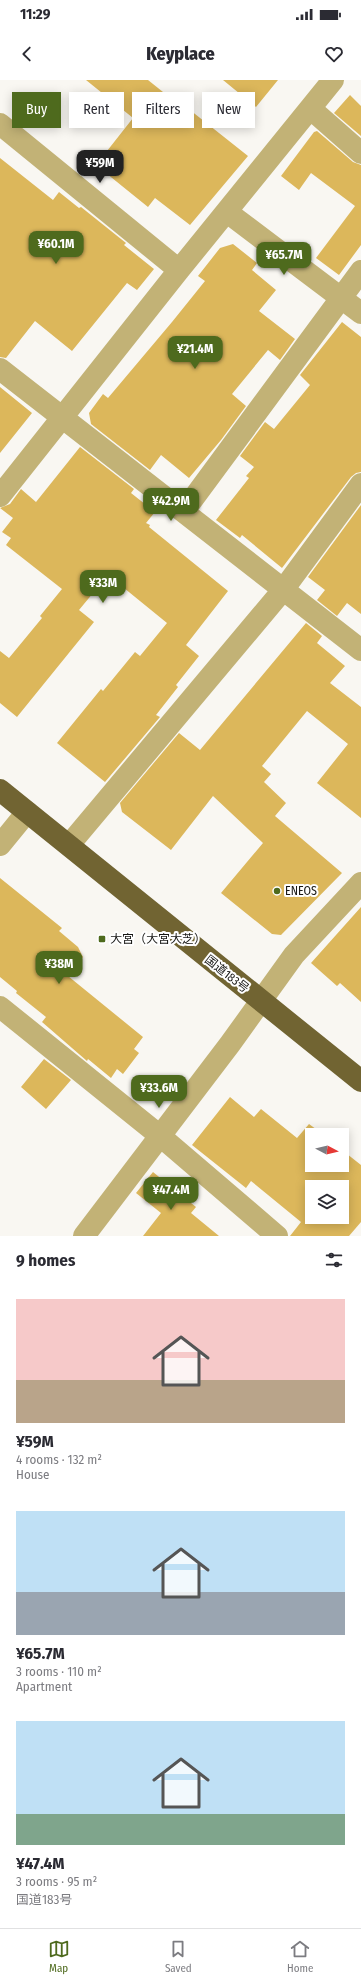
<!DOCTYPE html>
<meta charset="utf-8">
<style>
:root{--surface:#fff;--page:#f2f2f3;--text:#2b2b33;--muted:#7c7c81;--line:#e1e1e2;--accent:#4e6a1d}
body{margin:0;font-family:"Fira Sans Condensed","Noto Sans JP",sans-serif;background:var(--page);color:var(--text);height:100vh;display:flex;flex-direction:column;font-size:15px;white-space:nowrap}
*{box-sizing:border-box;margin:0}
p{font-size:13px;color:var(--muted)}
.icon{flex:none;width:22px;height:22px;fill:none;stroke:currentColor;stroke-width:2;stroke-linecap:round;stroke-linejoin:round}
.map{position:relative;height:1156px;overflow:hidden}
.drawer{display:flex;flex-direction:column;background:var(--surface);flex:1}
.drawer>*{flex:none}
.hud{position:absolute;left:12px;top:12px;width:337px;height:36px;display:flex;gap:8px}
.needle{width:26px;rotate:97deg}
.controls{position:absolute;left:305px;top:1048px;display:grid;gap:8px}
.controls a{display:grid;place-items:center;width:44px;height:44px;border-radius:0px;background:var(--surface);box-shadow:0 2px 10px #0003;font-size:20px}
.price{position:absolute;translate:-50% -34px;padding:0 9px;border-radius:8px;background:var(--accent);color:#fff;font-size:13px;line-height:26px;filter:drop-shadow(0 1px 2px #0008)}
.price::after{content:'';position:absolute;left:50%;top:24px;width:12px;height:9px;margin-left:-6px;background:inherit;clip-path:polygon(0 0,100% 0,50% 100%)}
.price.active{background:#222;color:#fff}
ul{padding:0;list-style:none}
li{display:grid;align-content:center;gap:8px;height:212px;padding:0 16px}
li span{display:grid;place-items:center;height:124px;border-radius:0px;color:#555}
li>.icon{margin-inline-start:auto}
span .icon{width:72px;height:72px;fill:#fffc;stroke-width:1}
li b{font-size:17px}
h2{display:flex;justify-content:space-between;align-items:center;height:48px;padding:0 16px;font-size:17px}
.chip{padding:0 14px;border-radius:0px;background:var(--surface);box-shadow:0 2px 10px #0003;font-size:14px;line-height:36px}
.chip.active{background:var(--accent);color:#fff}
.status{display:flex;justify-content:space-between;align-items:center;height:28px;padding:0 20px;background:var(--surface);direction:ltr}
.status svg{height:11px;fill:currentColor}
header{display:flex;justify-content:space-between;align-items:center;height:52px;padding:0 16px;background:var(--surface);font-size:18px;font-weight:800}
.tab-bar{display:flex;justify-content:space-around;align-items:center;height:56px;border-top:1px solid var(--line);background:var(--surface);font-size:11px;color:var(--muted)}
.tab-bar a{display:grid;justify-items:center;gap:2px}
.tab-bar .active{color:var(--accent)}
.map>svg:first-child{display:block}
.building{fill:#dcb75b;fill-rule:evenodd}
.lines{fill:none;stroke-linecap:round;stroke-linejoin:round}
.street{stroke:#c2b276;stroke-width:22}
.highway{stroke:#716432;stroke-width:22}
.poi-dot{fill:#4e6a1d;stroke:#fff;stroke-width:1.5}
.labels{text-anchor:middle;dominant-baseline:central;stroke-width:4;stroke-linejoin:round;paint-order:stroke}
.poi-label{font-size:12px;fill:#171715;stroke:#fff;text-anchor:start}
.street-label{font-size:12px;fill:#171715;stroke:#fff}
</style>
<div class="status"><b>11:29</b><svg viewBox="0 0 49 12"><path d="M0 12V9h3v3zM5 12V6h3v6zM10 12V3h3v9zM15 12V0h3v12zM26 1h20v11H26zM47 4h2v5h-2z"/></svg></div>
<header><svg class="icon" aria-label="back" viewBox="0 0 24 24"><path d="M15 5l-7 7 7 7"/></svg>Keyplace<svg class="icon" aria-label="heart" viewBox="0 0 24 24"><path d="M12 20l-8-8c-3-5 5-10 8-4 3-6 11-1 8 4z"/></svg></header>
<div class="map">
<svg width="361" height="1156" viewBox="0 0 361 1156">
<rect width="100%" height="100%" fill="#f9f7f2"/>
<path class="building" d="M 86,0 L 148,0 L 188,32 L 190,30 L 248,76 L 190,145 L 155,118 L 148,127 L 96,85 L 133,38 Z
M 223,0 L 278,0 L 256,27 Z
M 350,15 L 361,26 L 361,56 L 334,33 Z
M 317,51 L 353,82 L 361,85 L 361,165 L 339,195 L 316,178 L 355,126 L 311,93 L 299,110 L 281,96 L 314,52 Z
M 0,78 L 53,120 L 59,112 L 79,128 L 81,127 L 126,163 L 124,165 L 154,189 L 137,210 L 127,203 L 72,271 L 35,241 L 6,278 L 0,277 Z
M 233,164 L 257,183 L 252,190 L 276,210 L 259,231 L 295,259 L 280,280 L 268,270 L 232,314 L 246,326 L 221,360 L 189,398 L 161,375 L 150,390 L 91,344 L 89,333 L 103,314 L 108,318 L 172,242 L 205,201 L 198,196 L 220,168 Z
M 342,242 L 361,257 L 361,392 L 356,393 L 351,397 L 282,488 L 242,455 L 240,458 L 216,440 L 249,398 L 246,396 L 254,387 L 240,376 L 265,342 L 274,349 L 310,305 L 300,295 Z
M 0,307 L 32,333 L 0,373 Z
M 80,367 L 134,409 L 131,413 L 155,432 L 146,443 L 150,445 L 149,447 L 228,511 L 186,565 L 199,576 L 176,605 L 178,607 L 156,635 L 160,637 L 105,702 L 57,663 L 101,609 L 103,611 L 135,572 L 140,576 L 167,543 L 108,495 L 79,530 L 94,542 L 17,637 L 0,623 L 0,571 L 9,578 L 42,538 L 40,536 L 62,509 L 6,465 L 11,458 L 2,452 L 13,438 L 0,428 L 10,424 L 21,409 L 36,422 Z
M 361,425 L 361,534 L 347,523 L 337,536 L 317,520 L 325,510 L 308,497 Z
M 306,543 L 322,556 L 317,563 L 345,586 L 330,603 L 361,627 L 361,738 L 317,703 L 348,664 L 307,631 L 262,686 L 271,694 L 264,702 L 286,723 L 275,736 L 342,793 L 281,855 L 272,854 L 221,813 L 263,763 L 213,716 L 171,770 L 122,732 L 120,723 L 179,653 L 200,670 Z
M 0,798 L 62,848 L 59,851 L 78,867 L 83,877 L 68,896 L 143,957 L 134,969 L 139,973 L 123,994 L 117,989 L 111,998 L 88,979 L 87,981 L 42,942 L 46,937 L 16,913 L 17,911 L 0,897 Z
M 361,827 L 361,922 L 340,903 L 337,906 L 311,883 Z
M 44,979 L 71,1000 L 46,1029 L 21,1007 Z
M 230,1017 L 254,1037 L 261,1029 L 297,1058 L 309,1044 L 324,1055 L 312,1055 L 312,1085 L 342,1085 L 342,1070 L 361,1085 L 361,1142 L 349,1156 L 290,1156 L 301,1142 L 251,1101 L 246,1108 L 192,1065 ZM 312,1107 L 342,1107 L 342,1137 L 312,1137 Z
M 153,1092 L 196,1127 L 191,1133 L 219,1156 L 143,1156 L 161,1133 L 136,1113 Z"/>
<g class="lines">
<path class="street" d="M 311,29 L 361,73
M 0,44 L 179,190
M 227,132 L 361,233
M 0,289 L 361,570
M 0,416 L 179,190 L 333,0
M 184,431 L 361,191
M 0,765 L 27,732
M 69,765 L 283,510 L 361,404
M 0,927 L 159,1055 L 277,1156
M 84,1156 L 230,964 L 294,875 L 361,803"/>
<path class="highway" d="M 0,710 L 361,1001"/>
</g>
<g class="poi-dot">
<circle cx="277" cy="811" r="4"/>
<rect x="98" y="855" width="8" height="8" rx="2"/>
</g>
<g class="labels">
<g class="poi-label">
<text x="285" y="811">ENEOS</text>
<text x="110" y="859">大宮（大宮大芝）</text>
</g>
<g class="street-label">
<text transform="translate(227 894) rotate(38)">国道183号</text>
</g>
</g>
</svg>
<div class="controls">
<a><svg class="needle" viewBox="-14 -14 28 28"><path d="M0-13l5 13h-10z" fill="#e53935"/><path d="M0 13l5-13h-10z" fill="#7c7c81"/></svg></a>
<a><svg class="icon" aria-label="layers" viewBox="0 0 24 24"><path d="M12 4l9 5-9 5-9-5zM3 14l9 5 9-5"/></svg></a>
</div>
<b class="price active" style="left:100px;top:104px">¥59M</b>
<b class="price" style="left:56px;top:185px">¥60.1M</b>
<b class="price" style="left:284px;top:196px">¥65.7M</b>
<b class="price" style="left:195px;top:290px">¥21.4M</b>
<b class="price" style="left:171px;top:442px">¥42.9M</b>
<b class="price" style="left:103px;top:524px">¥33M</b>
<b class="price" style="left:59px;top:905px">¥38M</b>
<b class="price" style="left:159px;top:1029px">¥33.6M</b>
<b class="price" style="left:171px;top:1131px">¥47.4M</b>
<div class="hud">
<a class="chip active">Buy</a>
<a class="chip">Rent</a>
<a class="chip">Filters</a>
<a class="chip">New</a>
</div>
</div>
<section class="drawer">
<h2>9 homes<svg class="icon" aria-label="filters" viewBox="0 0 24 24"><path d="M4 7h16M4 17h16"/><circle cx="9" cy="7" r="2"/><circle cx="15" cy="17" r="2"/></svg></h2>
<ul>
<li><span style="background:linear-gradient(#f6c9c9 65%,#b9a48a 0)"><svg class="icon" aria-label="home" viewBox="0 0 24 24"><path d="M3 11l9-7 9 7M6 9v11h12V9"/></svg></span><div><b>¥59M</b><p>4 rooms · 132 m²</p><p>House</p></div></li>
<li><span style="background:linear-gradient(#bfe0f5 65%,#9aa5b1 0)"><svg class="icon" aria-label="home" viewBox="0 0 24 24"><path d="M3 11l9-7 9 7M6 9v11h12V9"/></svg></span><div><b>¥65.7M</b><p>3 rooms · 110 m²</p><p>Apartment</p></div></li>
<li><span style="background:linear-gradient(#bfe0f5 75%,#7fa58c 0)"><svg class="icon" aria-label="home" viewBox="0 0 24 24"><path d="M3 11l9-7 9 7M6 9v11h12V9"/></svg></span><div><b>¥47.4M</b><p>3 rooms · 95 m²</p><p>国道183号</p></div></li>
</ul>
</section>
<nav class="tab-bar">
<a class="active"><svg class="icon" aria-label="map" viewBox="0 0 24 24"><path d="M3 6l6-2 6 2 6-2v14l-6 2-6-2-6 2zM9 4v14M15 6v14"/></svg>Map</a>
<a><svg class="icon" aria-label="saved" viewBox="0 0 24 24"><path d="M7 4h10v16l-5-4-5 4z"/></svg>Saved</a>
<a><svg class="icon" aria-label="home" viewBox="0 0 24 24"><path d="M3 11l9-7 9 7M6 9v11h12V9"/></svg>Home</a>
</nav>
